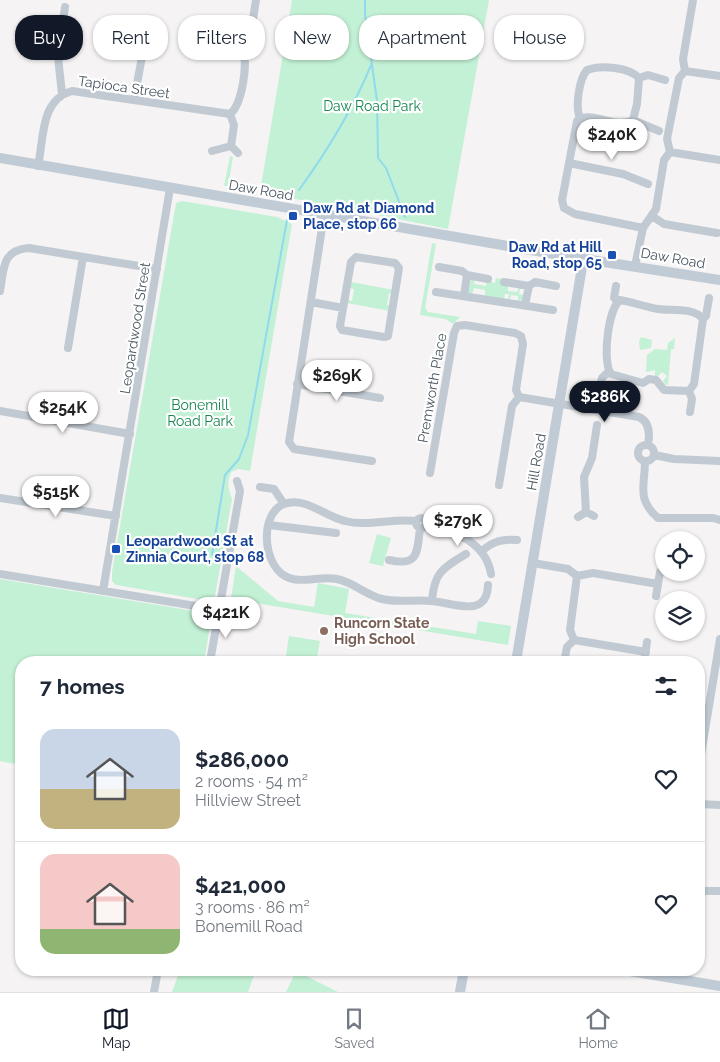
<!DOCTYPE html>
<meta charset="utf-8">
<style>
:root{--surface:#fff;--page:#f2f2f3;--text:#1f2937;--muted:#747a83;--line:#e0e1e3;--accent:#111827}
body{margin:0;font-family:Raleway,sans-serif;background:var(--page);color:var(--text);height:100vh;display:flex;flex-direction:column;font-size:19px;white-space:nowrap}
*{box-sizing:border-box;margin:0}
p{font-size:16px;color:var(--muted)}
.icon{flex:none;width:28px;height:28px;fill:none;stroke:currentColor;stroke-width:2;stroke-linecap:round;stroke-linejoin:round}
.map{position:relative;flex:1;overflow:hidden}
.details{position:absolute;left:15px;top:656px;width:690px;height:320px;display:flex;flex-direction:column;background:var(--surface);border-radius:20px;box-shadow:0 1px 4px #0004}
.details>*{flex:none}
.guide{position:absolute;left:15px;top:15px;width:690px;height:45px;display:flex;gap:10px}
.controls{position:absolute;left:655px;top:531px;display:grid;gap:10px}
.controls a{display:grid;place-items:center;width:50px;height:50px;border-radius:50%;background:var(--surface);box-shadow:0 1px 4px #0004;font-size:25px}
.price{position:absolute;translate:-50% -42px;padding:0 11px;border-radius:18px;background:#fff;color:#222;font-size:16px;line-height:32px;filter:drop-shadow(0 1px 2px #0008)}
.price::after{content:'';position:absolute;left:50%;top:30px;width:15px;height:11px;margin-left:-8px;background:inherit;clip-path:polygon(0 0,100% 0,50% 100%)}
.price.selected{background:var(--accent);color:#fff}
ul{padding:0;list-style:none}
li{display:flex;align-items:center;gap:15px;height:125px;padding:0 25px}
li+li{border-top:1px solid var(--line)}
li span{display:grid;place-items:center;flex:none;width:140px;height:100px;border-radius:15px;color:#555}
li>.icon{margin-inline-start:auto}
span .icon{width:60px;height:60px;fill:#fffc;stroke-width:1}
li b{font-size:21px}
h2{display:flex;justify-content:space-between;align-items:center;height:60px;padding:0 25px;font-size:21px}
.pill{padding:0 18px;border-radius:20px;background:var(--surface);box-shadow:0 1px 4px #0004;font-size:18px;line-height:45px}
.pill.selected{background:var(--accent);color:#fff}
.tab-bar{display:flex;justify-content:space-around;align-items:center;height:70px;border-top:1px solid var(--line);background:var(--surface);font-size:14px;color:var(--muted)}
.tab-bar a{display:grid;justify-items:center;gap:2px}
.tab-bar .selected{color:var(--accent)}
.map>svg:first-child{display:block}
.green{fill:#c3f1d5}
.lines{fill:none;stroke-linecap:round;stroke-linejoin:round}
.stream{stroke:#90daee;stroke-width:2}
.street{stroke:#c1cad2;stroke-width:8}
.secondary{stroke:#c1cbd6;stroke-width:10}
.transit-dot{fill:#1a4fb4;stroke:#fff;stroke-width:2}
.education-dot{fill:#8d6e63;stroke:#fff;stroke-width:2}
.labels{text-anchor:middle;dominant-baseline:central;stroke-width:4.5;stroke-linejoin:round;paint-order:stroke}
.street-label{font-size:14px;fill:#4a5661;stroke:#fff}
.park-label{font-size:14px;fill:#17864f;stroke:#fff}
.transit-label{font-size:14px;font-weight:bold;fill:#164399;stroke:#fff;text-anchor:start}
.education-label{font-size:14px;font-weight:bold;fill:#785e54;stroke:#fff;text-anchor:start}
</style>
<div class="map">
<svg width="720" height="992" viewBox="0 0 720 992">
<rect width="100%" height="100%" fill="#f5f3f3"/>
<path class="green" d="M 292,0 L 489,0 L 448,229 L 260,192 Z
M 230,156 L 233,157 L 228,186 L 224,186 Z
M 182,201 L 277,217 L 292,224 L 250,471 L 238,469 L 231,472 C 227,482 228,489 232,499 L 215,596 L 209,601 L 116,585 L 112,581 L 112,572 L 176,203 Z
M 432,243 L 436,244 L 425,308 L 428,312 L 460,317 L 453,324 L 445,319 L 420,315 Z
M 496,278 L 501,279 L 500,284 L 508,286 L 508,291 L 517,292 L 519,287 L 525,289 L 520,289 L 519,294 L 524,295 L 523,300 L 518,301 L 518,296 L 511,295 L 510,300 L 508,299 L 509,294 L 505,294 L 504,299 L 485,296 L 485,290 L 474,288 L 472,294 L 468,293 L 471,279 L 475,279 L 474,284 L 486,286 L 487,281 L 495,283 Z
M 351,282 L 394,290 L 393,294 L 389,293 L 387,305 L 391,307 L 390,311 L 347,303 L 348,300 L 352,301 L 354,289 L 350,288 Z
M 641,337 L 652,340 L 651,348 L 640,350 L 639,342 Z
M 675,338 L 674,349 L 671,349 L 668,385 L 666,385 L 663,381 L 667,376 L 662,372 L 657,377 L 655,376 L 655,370 L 646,372 L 647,355 L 655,349 L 667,350 L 668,343 Z
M 377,534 L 391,538 L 383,566 L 369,563 Z
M 236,566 L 278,601 L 314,607 L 318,583 L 349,589 L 345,613 L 476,634 L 478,621 L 511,626 L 508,645 L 231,599 Z
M 0,579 L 212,614 L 204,662 L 21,662 L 21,765 L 0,761 Z
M 289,636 L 320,641 L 316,662 L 285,662 Z
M 180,970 L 256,970 L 248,992 L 172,992 Z
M 296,971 L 338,992 L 286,992 Z"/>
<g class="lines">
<path class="stream" d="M 365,0 L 365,14 L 377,101 L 378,158 L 386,168 L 405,217
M 299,190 C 328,150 353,109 372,63
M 212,555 L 225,475 L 239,459 L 248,435 L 287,220"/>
<path class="street" d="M 218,43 L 242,48
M 212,50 L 218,43 L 215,33
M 685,71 L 720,76
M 639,78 L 648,75 L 665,80
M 62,94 L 58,57 L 65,7
M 134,100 L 149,19
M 580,118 C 575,107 579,79 587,70 C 601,65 629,67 639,78 L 637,104 L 633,120 C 615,130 590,109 577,121 L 562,200 L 564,208 L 575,214 L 643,228
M 633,120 L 659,131
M 231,146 L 234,125 L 230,114 C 242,105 249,61 242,48 L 250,38 L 256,0
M 212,151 L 231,146 L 238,153
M 670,152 L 720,160
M 569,163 L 623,174 L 648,184
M 38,166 C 44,138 40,100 72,91 L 230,114
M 324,215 L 289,442 L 294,449 L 372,461
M 652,216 L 664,224 L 717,233
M 356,257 L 395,263 L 399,268 L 388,336 L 384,337 L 342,330 L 340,326 L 351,262 Z
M 635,266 L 643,228 L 656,209 L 664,160 L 670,152 L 667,139 L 679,78 L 685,71 L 683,59 L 693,0
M 439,267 L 462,271 L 467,275
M 504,282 L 529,286 L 525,305
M 529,286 L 535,282 L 556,286
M 616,286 L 614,298 L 618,302
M 0,291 C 4,268 2,250 29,248 L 157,269
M 436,292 L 553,310
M 464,296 L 467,275 L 488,279
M 620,300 C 633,302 645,307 658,309 C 672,311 693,307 703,319 L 694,384 L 689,391 L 664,390 L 656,380 L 649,379 L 643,383 L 611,374 C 602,362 608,309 620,300 Z
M 311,302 L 343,308
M 703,319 L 706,316 L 709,298
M 68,348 L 83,257
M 297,384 L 380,398
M 599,389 L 602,378 L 609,371
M 689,391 L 692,399 L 690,412
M 0,411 L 130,434
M638 453a8 8 0 1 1 16 0a8 8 0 1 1-16 0Z
M 654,455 L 674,459 L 720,461
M 645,461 C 645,485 636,499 658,518 L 713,518 L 720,520
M 430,473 L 454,333 L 457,326 L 465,325 L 515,333 L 521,336 L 523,344 L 516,390 L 519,397 L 639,417 C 650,422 650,434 648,445
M 499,485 L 512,406 L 519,397
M 260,487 L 274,489 L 284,504
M 0,498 L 116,516
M 586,512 L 584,477 L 592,458 L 597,425
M 578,517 L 586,512 L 594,516
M416 523a5 5 0 1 1 10 0a5 5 0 1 1-10 0Z
M 416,521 C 392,518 368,527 345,521 C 326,517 305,496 284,504 C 259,514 263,564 285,576 C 300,585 320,575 337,579 C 353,582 366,595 382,599 C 398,603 415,599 431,601 C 451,602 487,620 488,585
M 426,524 C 454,531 486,542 491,574
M 269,525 L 336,533
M 482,551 C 493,541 502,539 517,540
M 389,560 C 419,567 417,552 420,528
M 533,563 L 568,569 L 577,576 L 570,630 L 574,640 L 646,652
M 0,574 L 220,610
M 577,576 L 593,573 L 658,584
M 103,591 L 170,188
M 656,596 L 660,572
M 432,601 C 434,572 443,568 466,554
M 210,662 L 240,491 L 237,481
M 564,662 L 567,647 L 574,640
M 644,662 L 647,642
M 699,767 L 720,639
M 699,804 L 720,805
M 699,891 L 720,891
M 154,992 L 158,970"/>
<path class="secondary" d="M 0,158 L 577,258
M 577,258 L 582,254 L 586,254 L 591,260
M 591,260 L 720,280
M 516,662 L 582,267
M 624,970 L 720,986
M 460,992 L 464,970"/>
</g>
<g class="transit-dot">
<rect x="288" y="211" width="10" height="10" rx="2.5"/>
<rect x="607" y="250" width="10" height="10" rx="2.5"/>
<rect x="111" y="544" width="10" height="10" rx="2.5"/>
</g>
<circle class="education-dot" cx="324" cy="631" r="5"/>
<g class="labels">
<g class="street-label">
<text transform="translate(124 87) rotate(8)">Tapioca Street</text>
<text transform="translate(261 190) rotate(10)">Daw Road</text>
<text transform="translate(673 258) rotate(10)">Daw Road</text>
<text transform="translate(135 328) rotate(-81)">Leopardwood Street</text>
<text transform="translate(432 388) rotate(-80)">Premworth Place</text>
<text transform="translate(536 462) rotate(-80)">Hill Road</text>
</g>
<g class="park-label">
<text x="372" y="106">Daw Road Park</text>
<text x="200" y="405">Bonemill<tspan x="200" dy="16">Road Park</tspan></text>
</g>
<g class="transit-label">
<text x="303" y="208">Daw Rd at Diamond<tspan x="303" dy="16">Place, stop 66</tspan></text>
<text x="602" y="247" text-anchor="end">Daw Rd at Hill<tspan x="602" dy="16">Road, stop 65</tspan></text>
<text x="126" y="541">Leopardwood St at<tspan x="126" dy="16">Zinnia Court, stop 68</tspan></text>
</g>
<g class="education-label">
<text x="334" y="623">Runcorn State<tspan x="334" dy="16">High School</tspan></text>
</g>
</g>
</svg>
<div class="controls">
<a><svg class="icon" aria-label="locate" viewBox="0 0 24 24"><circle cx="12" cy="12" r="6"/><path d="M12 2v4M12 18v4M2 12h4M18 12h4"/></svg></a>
<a><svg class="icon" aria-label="layers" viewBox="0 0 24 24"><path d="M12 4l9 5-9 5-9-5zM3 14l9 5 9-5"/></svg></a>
</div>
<b class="price" style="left:612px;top:161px">$240K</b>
<b class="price" style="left:337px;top:402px">$269K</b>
<b class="price selected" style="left:605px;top:423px">$286K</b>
<b class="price" style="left:63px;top:434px">$254K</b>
<b class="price" style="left:56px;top:518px">$515K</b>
<b class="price" style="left:458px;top:547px">$279K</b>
<b class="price" style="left:226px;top:639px">$421K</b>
<div class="guide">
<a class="pill selected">Buy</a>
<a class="pill">Rent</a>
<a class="pill">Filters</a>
<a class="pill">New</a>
<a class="pill">Apartment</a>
<a class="pill">House</a>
</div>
<section class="details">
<h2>7 homes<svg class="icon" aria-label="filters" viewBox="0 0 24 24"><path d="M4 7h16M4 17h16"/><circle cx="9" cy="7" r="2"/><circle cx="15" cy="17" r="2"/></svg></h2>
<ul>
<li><span style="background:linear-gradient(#c9d6e8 60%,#c2b280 0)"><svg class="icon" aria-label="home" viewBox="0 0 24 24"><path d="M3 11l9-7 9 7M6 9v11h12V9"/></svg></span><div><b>$286,000</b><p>2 rooms · 54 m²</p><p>Hillview Street</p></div><svg class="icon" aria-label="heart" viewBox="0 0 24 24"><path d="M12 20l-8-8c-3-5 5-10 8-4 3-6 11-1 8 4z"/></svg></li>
<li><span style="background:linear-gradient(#f6c9c9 75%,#8fb573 0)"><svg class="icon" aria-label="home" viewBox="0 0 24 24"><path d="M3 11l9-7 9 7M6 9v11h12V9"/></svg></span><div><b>$421,000</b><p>3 rooms · 86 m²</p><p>Bonemill Road</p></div><svg class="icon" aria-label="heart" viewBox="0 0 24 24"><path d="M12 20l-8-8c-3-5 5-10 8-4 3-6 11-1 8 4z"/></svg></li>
</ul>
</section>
</div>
<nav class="tab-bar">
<a class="selected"><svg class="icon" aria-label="map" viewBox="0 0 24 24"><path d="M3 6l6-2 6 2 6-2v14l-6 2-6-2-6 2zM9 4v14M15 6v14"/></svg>Map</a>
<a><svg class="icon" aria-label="saved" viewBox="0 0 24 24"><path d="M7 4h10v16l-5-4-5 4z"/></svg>Saved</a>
<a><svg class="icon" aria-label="home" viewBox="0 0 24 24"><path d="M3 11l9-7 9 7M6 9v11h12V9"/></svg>Home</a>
</nav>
